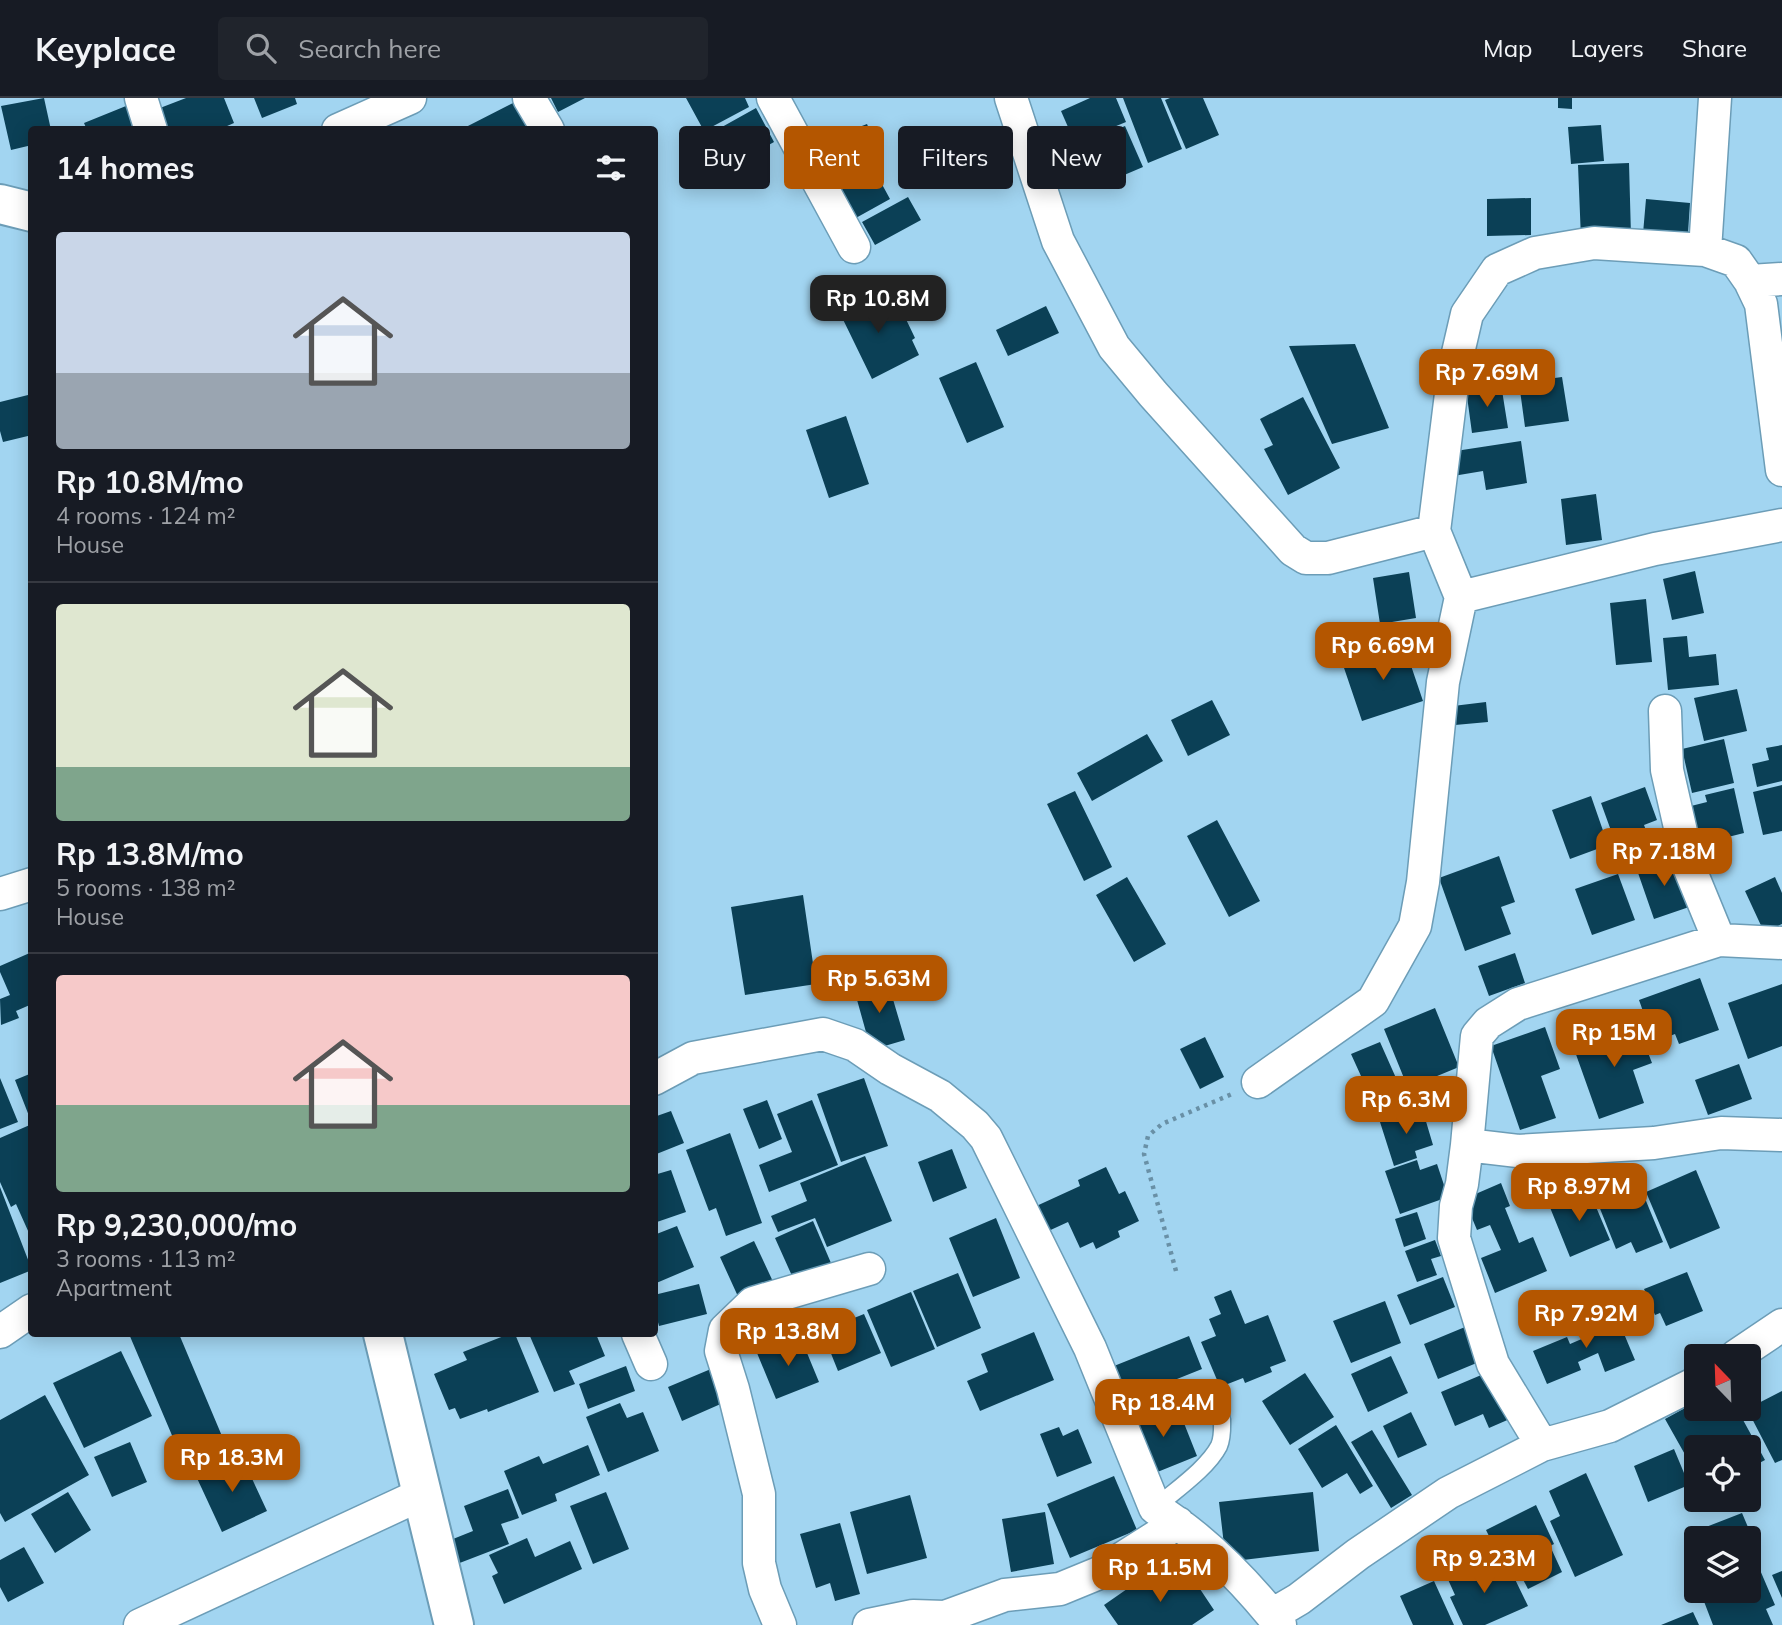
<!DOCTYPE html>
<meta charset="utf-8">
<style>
:root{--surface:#171b24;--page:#20242c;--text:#f1f3f6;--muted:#9ea1a6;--line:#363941;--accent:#b45600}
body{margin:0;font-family:Mulish,sans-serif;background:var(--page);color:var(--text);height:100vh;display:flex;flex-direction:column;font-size:26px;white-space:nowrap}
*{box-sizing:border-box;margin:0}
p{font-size:23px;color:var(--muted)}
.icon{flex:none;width:38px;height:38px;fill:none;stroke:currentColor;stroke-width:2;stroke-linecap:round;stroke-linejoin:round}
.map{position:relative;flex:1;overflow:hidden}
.drawer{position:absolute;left:28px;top:28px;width:630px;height:1211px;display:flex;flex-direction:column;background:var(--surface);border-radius:7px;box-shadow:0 4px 18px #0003}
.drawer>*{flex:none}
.hud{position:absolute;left:679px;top:28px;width:665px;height:63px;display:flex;gap:14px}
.needle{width:46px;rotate:337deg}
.fabs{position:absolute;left:1684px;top:1246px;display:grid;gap:14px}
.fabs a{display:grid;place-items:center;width:77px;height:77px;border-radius:7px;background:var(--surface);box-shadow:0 4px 18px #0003;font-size:35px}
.price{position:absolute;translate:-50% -60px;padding:0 16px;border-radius:14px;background:var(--accent);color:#fff;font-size:23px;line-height:46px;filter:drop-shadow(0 2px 4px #0008)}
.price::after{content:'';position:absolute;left:50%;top:42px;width:21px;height:16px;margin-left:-10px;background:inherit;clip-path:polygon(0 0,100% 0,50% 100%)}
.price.on{background:#222;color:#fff}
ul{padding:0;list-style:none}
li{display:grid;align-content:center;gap:14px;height:371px;padding:0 28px}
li+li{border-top:2px solid var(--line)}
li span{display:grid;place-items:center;height:217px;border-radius:7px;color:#555}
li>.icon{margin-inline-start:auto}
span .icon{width:126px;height:126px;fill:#fffc;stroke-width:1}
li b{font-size:30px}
h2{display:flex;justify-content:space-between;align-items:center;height:84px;padding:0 28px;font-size:30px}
.pill{padding:0 24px;border-radius:7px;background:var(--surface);box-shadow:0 4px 18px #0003;font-size:24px;line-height:63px}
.pill.on{background:var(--accent);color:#fff}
header{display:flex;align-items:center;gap:42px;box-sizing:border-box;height:98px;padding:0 35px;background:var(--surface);border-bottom:2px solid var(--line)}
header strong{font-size:33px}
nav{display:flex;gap:38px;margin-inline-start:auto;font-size:24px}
.search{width:490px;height:63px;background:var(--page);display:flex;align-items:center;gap:18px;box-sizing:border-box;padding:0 24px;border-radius:7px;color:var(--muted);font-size:26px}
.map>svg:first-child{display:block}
.building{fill:#0b4056}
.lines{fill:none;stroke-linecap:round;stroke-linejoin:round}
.lane-casing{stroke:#6c9db7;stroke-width:19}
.street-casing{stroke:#6c9db7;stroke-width:35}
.secondary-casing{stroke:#6c9db7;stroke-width:42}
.path{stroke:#6990a6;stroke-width:4.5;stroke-dasharray:3.5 5;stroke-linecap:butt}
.lane{stroke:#fff;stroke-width:16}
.street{stroke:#fff;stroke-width:32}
.secondary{stroke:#fff;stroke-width:38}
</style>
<header>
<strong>Keyplace</strong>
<div class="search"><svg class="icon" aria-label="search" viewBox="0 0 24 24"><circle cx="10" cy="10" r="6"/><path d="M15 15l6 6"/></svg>Search here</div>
<nav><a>Map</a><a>Layers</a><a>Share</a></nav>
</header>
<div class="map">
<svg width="1782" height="1527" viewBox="0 0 1782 1527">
<rect width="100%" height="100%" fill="#a2d5f1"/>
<path class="building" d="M 44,0 L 51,32 L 32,32 L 32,47 L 11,52 L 1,8 Z
M 186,0 L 224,0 L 234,25 L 218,32 L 168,32 L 160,10 Z
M 254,0 L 295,0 L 297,6 L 262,20 Z
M 551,0 L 585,0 L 558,14 Z
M 686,0 L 745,0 L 749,9 L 704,33 Z
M 1090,0 L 1116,0 L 1126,24 L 1075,45 L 1061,13 Z
M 1123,0 L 1161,0 L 1182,51 L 1148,65 Z
M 1170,0 L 1203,0 L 1219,37 L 1186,51 L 1165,2 Z
M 1558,0 L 1572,0 L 1572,11 L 1558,10 Z
M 519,2 L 534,32 L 465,32 L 464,30 Z
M 126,8 L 135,32 L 87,32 L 84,25 Z
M 756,10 L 774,44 L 731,68 L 713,34 Z
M 867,26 L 878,53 L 832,71 L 821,44 Z
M 1601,27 L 1604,63 L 1571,66 L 1568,29 Z
M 1125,28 L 1143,69 L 1103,86 L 1085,45 Z
M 1629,65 L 1631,138 L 1581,141 L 1578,67 Z
M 872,68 L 890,101 L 854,121 L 835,88 Z
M 908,99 L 921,122 L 875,147 L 862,124 Z
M 1531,100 L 1531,137 L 1487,138 L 1487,101 Z
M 1646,101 L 1690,105 L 1687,150 L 1642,147 Z
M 851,197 L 856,207 L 876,197 L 889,222 L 903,215 L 915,240 L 912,242 L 919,257 L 872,281 L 835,205 Z
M 1046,208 L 1059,235 L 1008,258 L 996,232 Z
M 1355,246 L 1389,330 L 1332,346 L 1289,248 Z
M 976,264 L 1004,329 L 967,345 L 939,280 Z
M 1562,279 L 1569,323 L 1525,329 L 1519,285 Z
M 1501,286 L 1508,330 L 1472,335 L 1466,291 Z
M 32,296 L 32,337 L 3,344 L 0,333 L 0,304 Z
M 1303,299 L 1340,370 L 1288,397 L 1264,351 L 1273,347 L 1260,321 Z
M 846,318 L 869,386 L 829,400 L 806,332 Z
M 1521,343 L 1527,385 L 1486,392 L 1483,373 L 1453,378 L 1449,354 Z
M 1596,396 L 1602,442 L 1566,447 L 1561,401 Z
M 1695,473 L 1704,515 L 1672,522 L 1663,481 Z
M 1409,474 L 1416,520 L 1380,526 L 1373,480 Z
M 1646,501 L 1652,564 L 1616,567 L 1610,505 Z
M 1687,538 L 1689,559 L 1716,556 L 1719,587 L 1668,592 L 1663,540 Z
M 1403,544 L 1423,603 L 1362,623 L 1342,564 Z
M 1737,591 L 1747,633 L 1704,643 L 1694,600 Z
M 1212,602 L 1230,637 L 1188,658 L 1171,622 Z
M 1486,604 L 1488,624 L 1455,627 L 1453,608 Z
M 1147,636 L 1163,663 L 1092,703 L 1077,675 Z
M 1724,641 L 1734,685 L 1692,695 L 1682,651 Z
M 1782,647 L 1782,683 L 1757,689 L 1752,666 L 1769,662 L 1766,650 Z
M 1782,687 L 1782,733 L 1763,737 L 1753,694 Z
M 1645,689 L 1657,722 L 1644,727 L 1653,751 L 1622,763 L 1601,705 Z
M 1734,690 L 1744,735 L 1700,746 L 1691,708 L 1707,704 L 1705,697 Z
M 1075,693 L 1112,769 L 1084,783 L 1047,706 Z
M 1591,698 L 1608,747 L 1570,761 L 1552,712 Z
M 1217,722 L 1260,803 L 1229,819 L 1187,738 Z
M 1499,758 L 1515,804 L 1501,809 L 1511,836 L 1465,853 L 1439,780 Z
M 1675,759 L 1692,808 L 1654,821 L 1637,772 Z
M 1618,776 L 1635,822 L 1592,837 L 1575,791 Z
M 1127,779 L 1166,846 L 1134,864 L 1096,797 Z
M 1775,779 L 1782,795 L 1782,826 L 1764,834 L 1745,793 Z
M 803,797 L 816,886 L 745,897 L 731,809 Z
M 32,854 L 32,906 L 16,913 L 19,920 L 1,927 L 0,901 L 10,897 L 0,874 L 0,868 Z
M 1515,855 L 1525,885 L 1489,898 L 1478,868 Z
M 1700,880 L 1719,932 L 1679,946 L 1675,936 L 1654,944 L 1639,902 Z
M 887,881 L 905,942 L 871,952 L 854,891 Z
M 1782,886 L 1782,948 L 1748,961 L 1728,905 Z
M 1435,910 L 1459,969 L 1408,990 L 1384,931 Z
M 1637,926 L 1652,965 L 1633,972 L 1644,1005 L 1599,1021 L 1573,948 Z
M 1545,929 L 1560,971 L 1541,978 L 1556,1020 L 1520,1032 L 1491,948 Z
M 1205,939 L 1224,979 L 1200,991 L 1180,951 Z
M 1380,944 L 1404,998 L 1376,1011 L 1351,956 Z
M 1739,966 L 1752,1001 L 1708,1017 L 1695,982 Z
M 32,975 L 32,1023 L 31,1023 L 15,982 Z
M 0,980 L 18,1024 L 0,1031 Z
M 864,980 L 888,1048 L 841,1064 L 817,996 Z
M 767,1002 L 782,1041 L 759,1051 L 743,1011 Z
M 812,1002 L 838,1067 L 769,1094 L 759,1067 L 792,1054 L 777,1016 Z
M 1422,1010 L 1433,1047 L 1415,1053 L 1417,1060 L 1394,1068 L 1380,1024 Z
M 671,1013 L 684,1045 L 654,1057 L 654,1019 Z
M 32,1026 L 32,1134 L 29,1135 L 16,1106 L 11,1109 L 0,1084 L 0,1040 Z
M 730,1035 L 762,1125 L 726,1138 L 716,1110 L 709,1113 L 686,1052 Z
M 952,1051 L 967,1090 L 933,1104 L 918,1064 Z
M 865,1058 L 892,1123 L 827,1149 L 815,1120 L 778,1134 L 771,1118 L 807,1103 L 800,1085 Z
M 1417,1062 L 1420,1072 L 1437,1066 L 1448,1099 L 1400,1116 L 1385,1073 Z
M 1106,1069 L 1119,1096 L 1125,1093 L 1139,1123 L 1118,1133 L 1120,1139 L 1096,1151 L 1093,1144 L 1080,1150 L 1068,1124 L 1044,1135 L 1032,1110 L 1080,1088 L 1078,1082 Z
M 671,1072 L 686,1114 L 654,1125 L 654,1077 Z
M 1696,1072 L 1720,1130 L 1670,1151 L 1646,1094 Z
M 1501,1085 L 1510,1108 L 1505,1110 L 1519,1145 L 1533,1139 L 1547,1173 L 1495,1195 L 1481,1160 L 1501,1152 L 1490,1127 L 1477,1132 L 1464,1101 Z
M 1639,1086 L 1663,1144 L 1636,1155 L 1631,1144 L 1616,1151 L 1597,1103 Z
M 0,1089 L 32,1172 L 0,1185 Z
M 1588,1090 L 1610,1142 L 1570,1159 L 1549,1107 Z
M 1417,1114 L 1426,1141 L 1404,1149 L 1395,1121 Z
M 996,1120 L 1020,1180 L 973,1199 L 949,1140 Z
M 813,1123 L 834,1172 L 797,1189 L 775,1140 Z
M 677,1128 L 694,1169 L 654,1186 L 654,1137 Z
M 1435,1142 L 1441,1158 L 1431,1161 L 1437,1177 L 1417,1184 L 1405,1153 Z
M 754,1143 L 776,1190 L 741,1205 L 720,1159 Z
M 1687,1174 L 1703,1213 L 1666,1228 L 1660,1215 L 1655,1217 L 1644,1191 Z
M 958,1175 L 981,1230 L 937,1249 L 913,1193 Z
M 1443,1179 L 1455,1209 L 1410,1227 L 1397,1197 Z
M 699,1186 L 707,1216 L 659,1228 L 654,1209 L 654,1197 Z
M 1231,1192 L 1245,1226 L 1268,1217 L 1286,1263 L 1270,1269 L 1272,1274 L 1245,1285 L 1243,1280 L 1220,1289 L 1201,1244 L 1216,1238 L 1209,1221 L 1221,1216 L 1214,1199 Z
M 911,1194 L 935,1251 L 891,1269 L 867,1212 Z
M 1385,1203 L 1401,1245 L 1351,1265 L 1333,1223 Z
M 1614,1212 L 1635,1262 L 1605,1274 L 1598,1255 L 1578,1264 L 1581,1272 L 1547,1286 L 1533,1253 L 1567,1239 L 1570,1246 L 1598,1234 L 1592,1221 Z
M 864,1216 L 881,1255 L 838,1273 L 822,1233 Z
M 1465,1229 L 1479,1264 L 1438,1281 L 1424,1246 Z
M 1034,1234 L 1054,1282 L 980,1313 L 967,1283 L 988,1274 L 981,1256 Z
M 129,1236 L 179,1236 L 227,1350 L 185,1368 Z
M 509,1236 L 515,1236 L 539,1294 L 488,1314 L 487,1311 L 460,1321 L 455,1310 L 449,1312 L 434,1276 L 467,1262 L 463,1254 Z
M 529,1236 L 596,1236 L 605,1258 L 569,1273 L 575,1286 L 554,1294 Z
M 800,1238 L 819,1284 L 776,1301 L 757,1255 Z
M 1189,1238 L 1202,1271 L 1117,1305 L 1104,1272 Z
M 121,1253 L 152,1318 L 84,1350 L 53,1285 Z
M 1391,1258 L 1408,1295 L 1368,1314 L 1351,1276 Z
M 626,1268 L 635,1293 L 588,1311 L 579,1286 Z
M 718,1268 L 732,1301 L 682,1323 L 668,1289 Z
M 1305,1275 L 1334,1319 L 1290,1347 L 1262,1303 Z
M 1486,1275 L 1512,1320 L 1489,1330 L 1483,1316 L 1455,1328 L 1441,1294 Z
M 1782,1293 L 1782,1362 L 1775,1365 L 1747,1311 Z
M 45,1297 L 89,1377 L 5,1424 L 0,1415 L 0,1322 Z
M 1696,1304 L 1696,1311 L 1737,1311 L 1765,1362 L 1748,1371 L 1748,1349 L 1696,1349 L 1696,1376 L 1665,1321 Z
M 620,1305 L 627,1320 L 643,1314 L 659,1353 L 608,1374 L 586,1319 Z
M 1176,1305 L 1197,1358 L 1150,1377 L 1128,1324 Z
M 1411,1314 L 1427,1347 L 1398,1360 L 1383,1328 Z
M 1336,1327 L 1373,1388 L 1360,1396 L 1347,1375 L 1322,1390 L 1298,1351 Z
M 1059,1329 L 1063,1338 L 1078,1331 L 1092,1365 L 1057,1379 L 1040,1336 Z
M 1372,1332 L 1412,1397 L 1391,1410 L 1351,1344 Z
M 130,1344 L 147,1384 L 112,1399 L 94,1359 Z
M 588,1347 L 600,1377 L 555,1396 L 557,1403 L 522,1417 L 504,1373 L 539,1358 L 543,1366 Z
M 1674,1351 L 1689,1387 L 1648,1404 L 1634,1368 Z
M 241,1357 L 267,1413 L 222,1434 L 196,1378 Z
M 1586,1375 L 1623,1457 L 1575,1479 L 1550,1423 L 1560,1418 L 1549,1393 Z
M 1114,1378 L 1137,1432 L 1070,1460 L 1047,1406 Z
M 508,1391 L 519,1420 L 501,1426 L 509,1446 L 457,1466 L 448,1443 L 473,1433 L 464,1408 Z
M 68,1394 L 91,1432 L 55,1455 L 31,1416 Z
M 606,1394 L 629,1451 L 593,1466 L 570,1408 Z
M 1313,1394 L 1319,1453 L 1226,1464 L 1219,1404 Z
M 910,1397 L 927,1460 L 867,1476 L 850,1414 Z
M 1536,1407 L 1554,1446 L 1550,1448 L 1562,1474 L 1528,1491 L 1515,1466 L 1533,1456 L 1505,1470 L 1486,1432 Z
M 1045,1414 L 1054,1466 L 1011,1474 L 1002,1421 Z
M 1742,1415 L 1753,1441 L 1748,1443 L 1748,1440 L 1710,1440 L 1706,1429 Z
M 840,1425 L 860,1496 L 835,1503 L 830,1485 L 816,1490 L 800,1436 Z
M 527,1440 L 535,1459 L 570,1443 L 582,1471 L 504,1506 L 492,1478 L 498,1475 L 489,1457 Z
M 24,1449 L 44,1485 L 8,1504 L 0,1489 L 0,1462 Z
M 1483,1461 L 1492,1481 L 1511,1473 L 1528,1508 L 1485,1527 L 1463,1527 L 1450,1499 L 1455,1497 L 1446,1477 Z
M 1757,1465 L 1775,1507 L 1766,1511 L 1773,1527 L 1713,1527 L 1700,1493 L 1748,1493 L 1748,1468 Z
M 1782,1473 L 1782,1500 L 1772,1477 Z
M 1150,1475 L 1164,1495 L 1190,1476 L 1214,1512 L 1192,1527 L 1118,1527 L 1104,1507 Z
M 1434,1483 L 1454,1527 L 1413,1527 L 1400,1498 Z
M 1693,1514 L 1699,1527 L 1661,1527 Z"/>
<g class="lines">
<defs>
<path id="lane" d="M 1155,1410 C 1174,1393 1207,1371 1219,1348 C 1223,1339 1222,1330 1222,1321"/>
<path id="street" d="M 141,0 L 151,32
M 529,0 L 548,32
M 773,0 L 854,149
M 1011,0 L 1058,143 L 1114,249 L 1153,296 L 1293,452 L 1306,460 L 1328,460 L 1434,433
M 338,32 L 410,0
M 1705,152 L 1715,0
M 1750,183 L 1782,181
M 1461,499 L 1655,451 L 1782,427
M 1665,613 L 1667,672 L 1689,769 L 1719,842
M 0,796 L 32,786
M 654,981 L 693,960 L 823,936 L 855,947 L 890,971 L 940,998 L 975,1027 L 986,1040 L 1090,1250 L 1155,1410 C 1203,1440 1245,1483 1280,1527
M 1258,984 L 1373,903 L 1415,828 L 1423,784 L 1443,584 L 1461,499 L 1434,433 L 1454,272 L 1467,216 L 1497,172 L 1535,155 L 1594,145 L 1705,152 L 1736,163 L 1750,183 L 1761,206 L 1782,372
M 1467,1047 L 1518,1053 L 1654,1045 L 1721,1035 L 1782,1037
M 0,1234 L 32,1212
M 638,1236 L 651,1266
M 1736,1258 L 1782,1227
M 1542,1347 L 1493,1266 L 1454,1140 L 1456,1108 L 1462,1086 L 1467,1047 L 1477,938 L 1488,925 L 1518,906 L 1719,842 L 1782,845
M 1272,1517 L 1299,1501 L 1358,1456 L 1448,1395 L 1542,1347 L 1610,1328 L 1696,1285
M 140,1527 L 422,1396
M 780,1527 L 765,1491 L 759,1465 L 759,1396 L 733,1291 L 721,1253 L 725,1232 L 753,1205 L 869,1171
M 869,1527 L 913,1518 L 945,1519 L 1005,1497 L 1060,1491 L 1099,1475 L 1178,1425"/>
<path id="secondary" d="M 0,106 L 32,114
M 383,1236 L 454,1527"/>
</defs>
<use href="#lane" class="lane-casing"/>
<use href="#street" class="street-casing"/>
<use href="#secondary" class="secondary-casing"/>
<path class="path" d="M 1176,1173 L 1144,1056 L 1148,1038 L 1162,1026 L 1232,996"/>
<use href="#lane" class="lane"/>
<use href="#street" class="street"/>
<use href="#secondary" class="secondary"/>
</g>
</svg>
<div class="fabs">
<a><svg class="needle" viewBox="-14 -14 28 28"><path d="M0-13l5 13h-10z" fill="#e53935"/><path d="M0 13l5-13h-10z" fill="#9ea1a6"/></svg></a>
<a><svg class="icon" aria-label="locate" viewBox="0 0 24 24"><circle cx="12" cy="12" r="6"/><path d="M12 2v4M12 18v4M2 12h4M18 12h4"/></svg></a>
<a><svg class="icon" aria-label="layers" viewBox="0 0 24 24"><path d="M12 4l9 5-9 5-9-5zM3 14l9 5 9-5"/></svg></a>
</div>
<b class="price on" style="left:878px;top:237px">Rp 10.8M</b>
<b class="price" style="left:1487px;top:311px">Rp 7.69M</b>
<b class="price" style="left:1383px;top:584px">Rp 6.69M</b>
<b class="price" style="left:1664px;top:790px">Rp 7.18M</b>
<b class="price" style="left:879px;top:917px">Rp 5.63M</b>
<b class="price" style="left:1614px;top:971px">Rp 15M</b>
<b class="price" style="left:1406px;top:1038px">Rp 6.3M</b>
<b class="price" style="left:1579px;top:1125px">Rp 8.97M</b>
<b class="price" style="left:1586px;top:1252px">Rp 7.92M</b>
<b class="price" style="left:788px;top:1270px">Rp 13.8M</b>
<b class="price" style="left:1163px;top:1341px">Rp 18.4M</b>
<b class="price" style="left:232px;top:1396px">Rp 18.3M</b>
<b class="price" style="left:1484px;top:1497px">Rp 9.23M</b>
<b class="price" style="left:1160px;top:1506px">Rp 11.5M</b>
<div class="hud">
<a class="pill">Buy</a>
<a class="pill on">Rent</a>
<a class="pill">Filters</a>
<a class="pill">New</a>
</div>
<section class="drawer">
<h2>14 homes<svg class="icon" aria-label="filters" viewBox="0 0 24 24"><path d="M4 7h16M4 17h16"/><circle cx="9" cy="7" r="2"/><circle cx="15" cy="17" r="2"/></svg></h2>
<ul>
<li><span style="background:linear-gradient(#c9d6e8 65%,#9aa5b1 0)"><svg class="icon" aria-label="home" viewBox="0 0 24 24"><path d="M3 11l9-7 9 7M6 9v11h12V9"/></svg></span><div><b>Rp 10.8M/mo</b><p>4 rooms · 124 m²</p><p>House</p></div></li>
<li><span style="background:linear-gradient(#dfe7d0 75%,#7fa58c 0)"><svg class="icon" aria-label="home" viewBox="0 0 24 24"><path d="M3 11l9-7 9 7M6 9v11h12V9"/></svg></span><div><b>Rp 13.8M/mo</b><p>5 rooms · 138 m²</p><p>House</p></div></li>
<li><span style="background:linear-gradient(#f6c9c9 60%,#7fa58c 0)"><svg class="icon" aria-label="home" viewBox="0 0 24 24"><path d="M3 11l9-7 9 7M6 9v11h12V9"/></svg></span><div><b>Rp 9,230,000/mo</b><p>3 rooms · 113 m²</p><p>Apartment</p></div></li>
</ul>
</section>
</div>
